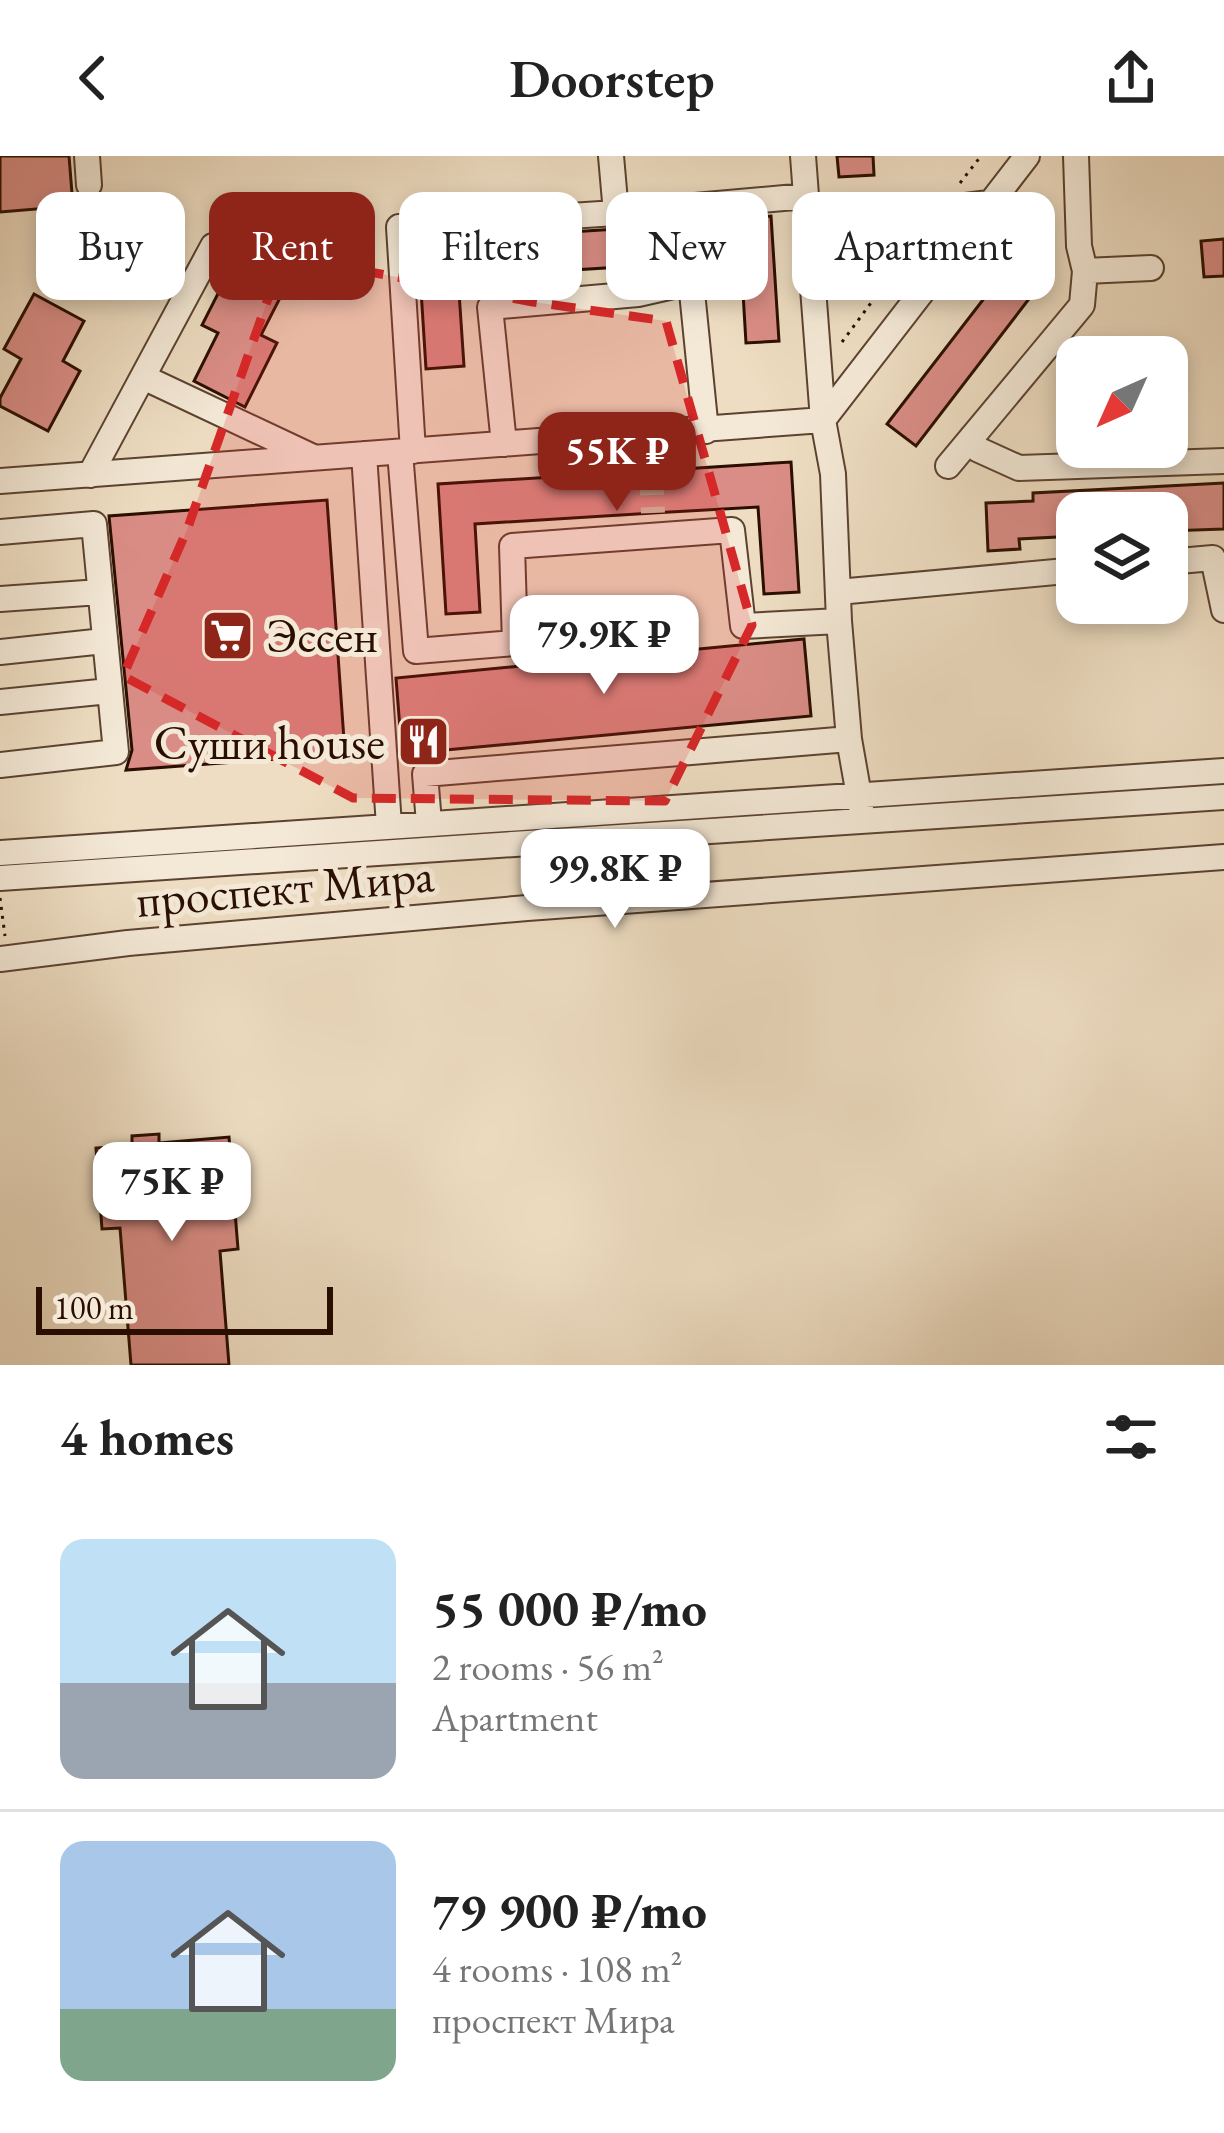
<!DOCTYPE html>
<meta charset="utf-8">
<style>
:root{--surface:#fff;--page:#f6f6f6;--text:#222;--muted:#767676;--line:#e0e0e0;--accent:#8f2418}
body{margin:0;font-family:"EB Garamond",serif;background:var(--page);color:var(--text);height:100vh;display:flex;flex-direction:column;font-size:45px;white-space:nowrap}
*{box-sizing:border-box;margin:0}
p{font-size:39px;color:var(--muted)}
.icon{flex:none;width:66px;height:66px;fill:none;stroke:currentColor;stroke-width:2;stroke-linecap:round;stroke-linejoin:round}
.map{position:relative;height:1209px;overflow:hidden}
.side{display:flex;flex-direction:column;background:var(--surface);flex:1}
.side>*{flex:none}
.guide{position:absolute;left:36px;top:36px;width:1152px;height:108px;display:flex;gap:24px}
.needle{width:78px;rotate:225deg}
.tools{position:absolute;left:1056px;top:180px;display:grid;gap:24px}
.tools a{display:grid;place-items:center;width:132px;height:132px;border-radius:24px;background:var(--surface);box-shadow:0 6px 18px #0003;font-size:60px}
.scale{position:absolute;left:36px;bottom:30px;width:297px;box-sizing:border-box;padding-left:12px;border:6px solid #2a0e00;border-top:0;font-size:33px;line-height:42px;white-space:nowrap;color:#2a0e00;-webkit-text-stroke:9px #f4e9d7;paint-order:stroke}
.price{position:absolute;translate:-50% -102px;padding:0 27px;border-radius:24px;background:#fff;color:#222;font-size:39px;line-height:78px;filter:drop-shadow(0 3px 6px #0008)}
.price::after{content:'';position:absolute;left:50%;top:72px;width:36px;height:27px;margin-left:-18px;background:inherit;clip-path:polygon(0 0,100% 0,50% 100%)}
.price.on{background:var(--accent);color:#fff}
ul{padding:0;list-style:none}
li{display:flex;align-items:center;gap:36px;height:300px;padding:0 60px}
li+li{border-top:3px solid var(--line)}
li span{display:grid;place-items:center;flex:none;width:336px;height:240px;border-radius:24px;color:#555}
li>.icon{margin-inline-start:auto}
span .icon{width:144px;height:144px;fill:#fffc;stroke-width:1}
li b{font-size:51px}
h2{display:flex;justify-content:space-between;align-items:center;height:144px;padding:0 60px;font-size:51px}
.pill{padding:0 42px;border-radius:24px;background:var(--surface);box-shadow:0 6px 18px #0003;font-size:42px;line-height:108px}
.pill.on{background:var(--accent);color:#fff}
header{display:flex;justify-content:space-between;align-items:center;height:156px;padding:0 60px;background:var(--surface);font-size:54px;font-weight:600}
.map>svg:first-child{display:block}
.building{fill:#da8d86;stroke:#2a0e00;stroke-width:3}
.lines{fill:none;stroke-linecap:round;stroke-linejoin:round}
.minor-tunnel{stroke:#d1bea5;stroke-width:24;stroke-dasharray:24 12;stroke-linecap:butt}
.minor-casing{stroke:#5b4230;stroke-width:28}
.path{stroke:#2a0e00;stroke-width:3;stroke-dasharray:3 6;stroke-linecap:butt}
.minor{stroke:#f4e9d7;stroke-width:24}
.marked{fill:#d62828;fill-opacity:0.2;stroke:#d62828;stroke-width:9;stroke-dasharray:24 15;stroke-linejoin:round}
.labels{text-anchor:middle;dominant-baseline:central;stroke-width:10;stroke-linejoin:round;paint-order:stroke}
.poi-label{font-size:48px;fill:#2a0e00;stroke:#f4e9d7;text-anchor:start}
.street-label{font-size:48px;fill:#2a0e00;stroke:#f4e9d7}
</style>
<header><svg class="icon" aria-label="back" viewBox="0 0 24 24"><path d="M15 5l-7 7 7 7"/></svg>Doorstep<svg class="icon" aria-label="share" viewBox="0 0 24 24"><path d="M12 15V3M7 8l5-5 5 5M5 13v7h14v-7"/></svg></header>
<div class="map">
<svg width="1224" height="1209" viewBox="0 0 1224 1209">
<rect width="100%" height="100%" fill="#eeddc2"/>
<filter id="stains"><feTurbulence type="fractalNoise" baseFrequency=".00167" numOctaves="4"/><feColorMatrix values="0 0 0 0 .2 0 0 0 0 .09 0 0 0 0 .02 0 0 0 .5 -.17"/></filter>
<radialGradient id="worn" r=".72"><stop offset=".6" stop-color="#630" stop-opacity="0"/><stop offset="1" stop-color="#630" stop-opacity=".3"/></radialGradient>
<path class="building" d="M 0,0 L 69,0 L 73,50 L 0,56 Z
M 837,0 L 873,0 L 874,19 L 839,21 Z
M 771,60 L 779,185 L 746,187 L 741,103 L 653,109 L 646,96 L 635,94 L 623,101 L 621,111 L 458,121 L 464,210 L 426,213 L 418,86 L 617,73 Z
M 910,83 L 872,129 L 839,100 L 850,86 Z
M 1224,83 L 1224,120 L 1204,121 L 1201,85 Z
M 1016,101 L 1045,122 L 916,290 L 887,268 Z
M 231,112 L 282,138 L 261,179 L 277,187 L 245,251 L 194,225 L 218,177 L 202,169 Z
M 34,138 L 84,165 L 63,205 L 80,215 L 48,275 L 0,250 L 0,242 L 21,203 L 4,193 Z
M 791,306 L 799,436 L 764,438 L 758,351 L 653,357 L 475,368 L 480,456 L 446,458 L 438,328 L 635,316 L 643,329 L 653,331 L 665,323 L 667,314 Z
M 1224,327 L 1224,373 L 1167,375 L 1167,357 L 1077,357 L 1077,380 L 1019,383 L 1020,393 L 988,395 L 986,347 L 1033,345 L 1033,337 Z
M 327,344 L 345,598 L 126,614 L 132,594 L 109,360 Z
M 804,483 L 811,560 L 402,598 L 396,522 Z
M 159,978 L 159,987 L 229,981 L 238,1093 L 220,1095 L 229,1209 L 131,1209 L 120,1072 L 102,1073 L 96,992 L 132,989 L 132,980 Z"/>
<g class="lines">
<path class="minor-tunnel" d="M 636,69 L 637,110
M 651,315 L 653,357"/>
<defs>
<path id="minor" d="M 87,0 L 89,29
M 611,0 L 616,57
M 803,0 L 823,264 L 833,318 L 839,465 L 849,583 L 861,651
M 809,70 L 989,47
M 637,110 L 638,138
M 1085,115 L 1151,112
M 143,221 L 313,301
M 649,277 L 651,315
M 972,281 L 977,293 L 1019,312 L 1224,305
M 504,288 L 490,151 L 638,138 L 691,126 L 706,275
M 413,295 L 399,71 L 616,57 L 806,40
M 400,296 L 416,495 L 515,487 L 512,390 L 732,374 L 743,470 L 839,465
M 364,298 L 389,670
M 948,310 L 1082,149 L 1085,115 L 1079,90 L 1076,0
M 90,319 L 213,90
M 0,325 L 823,264 L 1027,0
M 0,376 L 94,368 L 116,596 L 0,609
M 1167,406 L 1213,402 L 1224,454
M 838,436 L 1077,414
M 0,443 L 100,436
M 0,496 L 104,485
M 0,546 L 109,535
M 429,667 L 425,618 L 849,583
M 0,697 L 1224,615
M 0,722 L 1224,641
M 0,803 L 128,787 L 527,752 L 1224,701"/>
</defs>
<use href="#minor" class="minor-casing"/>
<path class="path" d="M 960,27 L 981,0
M 842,186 L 922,78
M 0,742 L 5,780"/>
<use href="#minor" class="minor"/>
</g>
<path class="marked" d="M 283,100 L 533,146 L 666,165 L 752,469 L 665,645 L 353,642 L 123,520 L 187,374 Z"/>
<defs>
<symbol id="supermarket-square" viewBox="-11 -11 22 22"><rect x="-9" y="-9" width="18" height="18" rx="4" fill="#8f2418" stroke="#f4e9d7"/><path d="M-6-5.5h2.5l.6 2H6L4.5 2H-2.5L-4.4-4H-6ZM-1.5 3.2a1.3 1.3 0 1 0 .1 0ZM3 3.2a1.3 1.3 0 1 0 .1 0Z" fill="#fff"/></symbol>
<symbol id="restaurant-square" viewBox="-11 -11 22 22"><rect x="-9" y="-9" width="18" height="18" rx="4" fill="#8f2418" stroke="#f4e9d7"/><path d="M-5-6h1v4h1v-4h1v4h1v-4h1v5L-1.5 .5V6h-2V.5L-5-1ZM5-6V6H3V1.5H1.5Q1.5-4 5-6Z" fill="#fff"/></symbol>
</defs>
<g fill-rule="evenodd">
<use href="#supermarket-square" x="198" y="450" width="59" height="59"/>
<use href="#restaurant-square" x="394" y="556" width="59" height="59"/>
</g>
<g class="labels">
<g class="poi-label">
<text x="266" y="479">Эссен</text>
<text x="385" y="586" text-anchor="end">Суши house</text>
</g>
<g class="street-label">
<text transform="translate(285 731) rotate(-5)">проспект Мира</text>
</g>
</g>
<rect width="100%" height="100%" filter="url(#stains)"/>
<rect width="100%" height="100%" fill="url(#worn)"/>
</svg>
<div class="tools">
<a><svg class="needle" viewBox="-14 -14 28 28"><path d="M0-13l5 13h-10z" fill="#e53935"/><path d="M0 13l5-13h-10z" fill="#767676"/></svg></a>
<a><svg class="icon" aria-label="layers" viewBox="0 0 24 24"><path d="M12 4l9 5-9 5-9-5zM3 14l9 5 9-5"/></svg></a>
</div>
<div class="scale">100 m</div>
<b class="price on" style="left:617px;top:358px">55K ₽</b>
<b class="price" style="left:604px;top:541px">79.9K ₽</b>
<b class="price" style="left:615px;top:775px">99.8K ₽</b>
<b class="price" style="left:172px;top:1088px">75K ₽</b>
<div class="guide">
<a class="pill">Buy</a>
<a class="pill on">Rent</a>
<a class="pill">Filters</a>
<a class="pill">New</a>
<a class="pill">Apartment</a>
</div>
</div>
<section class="side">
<h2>4 homes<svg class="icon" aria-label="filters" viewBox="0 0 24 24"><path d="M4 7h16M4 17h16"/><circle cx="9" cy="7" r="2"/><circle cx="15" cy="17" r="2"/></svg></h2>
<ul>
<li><span style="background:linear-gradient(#bfe0f5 60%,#9aa5b1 0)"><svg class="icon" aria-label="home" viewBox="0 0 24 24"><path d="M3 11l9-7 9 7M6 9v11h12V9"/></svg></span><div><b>55 000 ₽/mo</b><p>2 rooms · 56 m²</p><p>Apartment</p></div></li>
<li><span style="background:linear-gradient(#a9c7e8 70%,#7fa58c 0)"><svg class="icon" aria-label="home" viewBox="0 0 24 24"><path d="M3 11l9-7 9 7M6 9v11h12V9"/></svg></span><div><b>79 900 ₽/mo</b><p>4 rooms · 108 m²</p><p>проспект Мира</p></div></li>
</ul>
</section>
